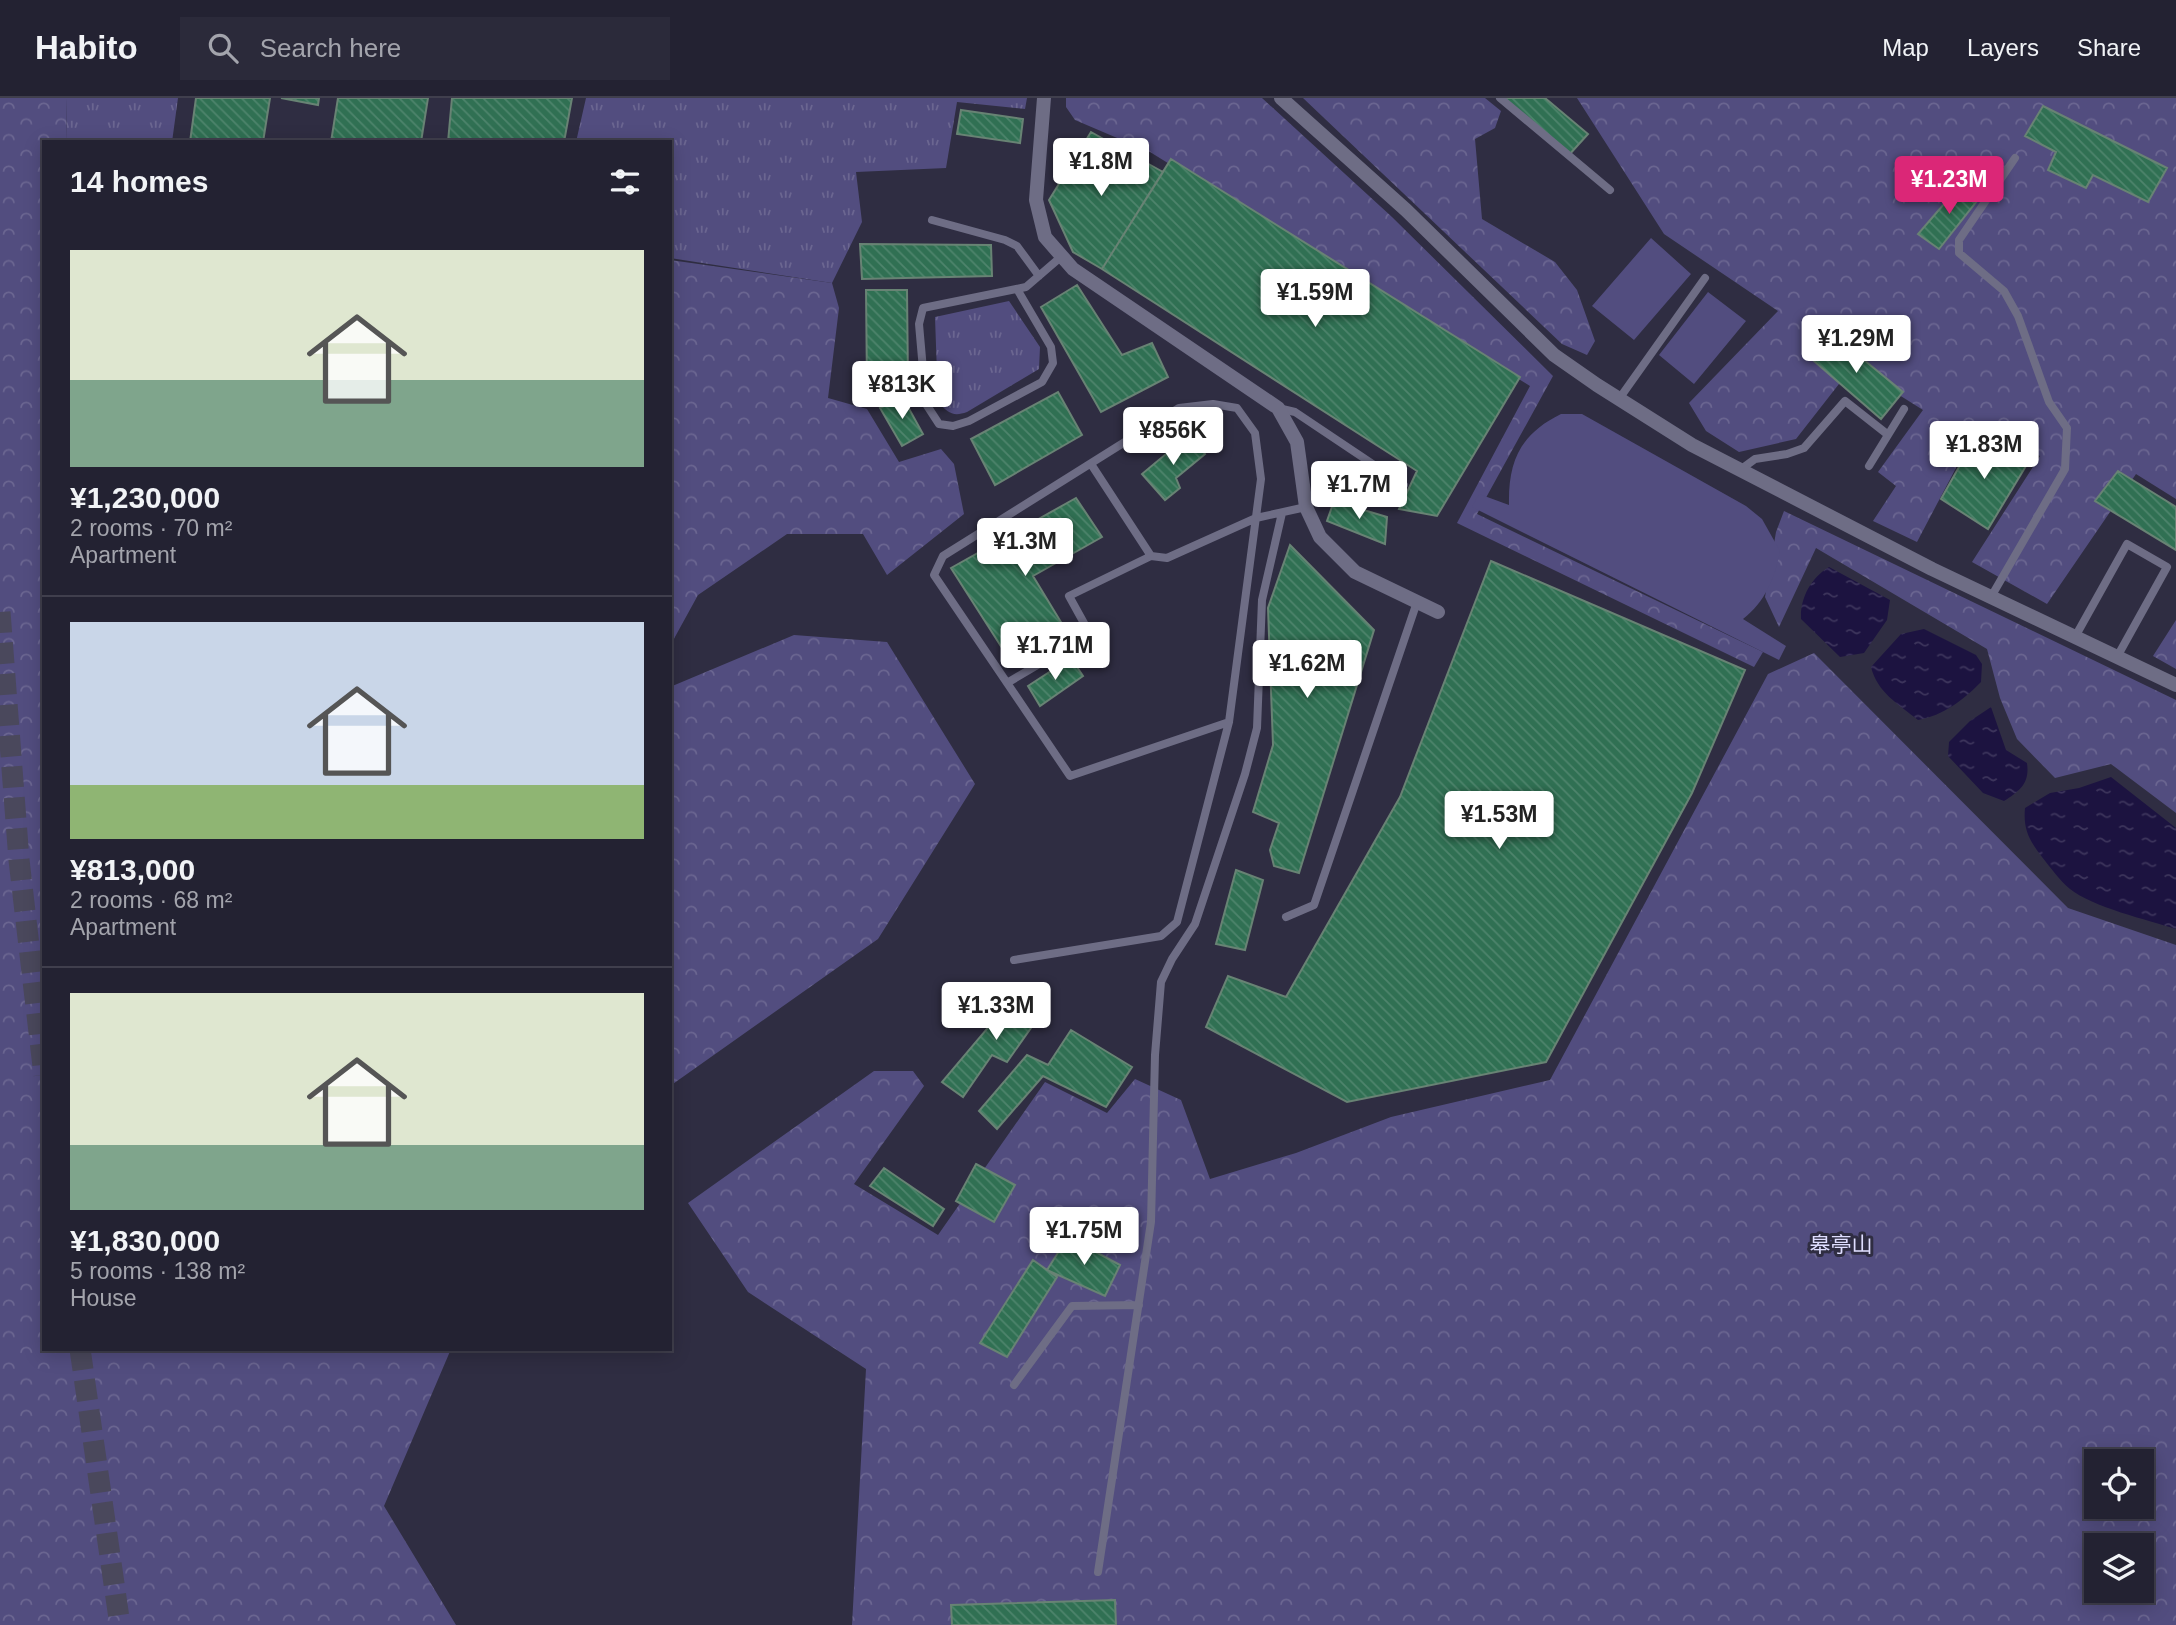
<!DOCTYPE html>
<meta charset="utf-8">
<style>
:root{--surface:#232232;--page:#2b2a3a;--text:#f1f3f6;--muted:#a3a4ac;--line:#403f4d;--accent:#db2777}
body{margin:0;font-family:Helvetica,"Noto Sans SC",sans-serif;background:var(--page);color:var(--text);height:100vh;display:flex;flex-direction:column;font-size:26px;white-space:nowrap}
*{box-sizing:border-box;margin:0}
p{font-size:23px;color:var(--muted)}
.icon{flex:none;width:38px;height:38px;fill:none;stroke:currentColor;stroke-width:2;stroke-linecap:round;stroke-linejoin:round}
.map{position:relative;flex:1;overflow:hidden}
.sheet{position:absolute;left:42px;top:42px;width:630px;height:1211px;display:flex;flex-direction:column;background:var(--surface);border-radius:0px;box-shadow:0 4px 18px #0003,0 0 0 2px var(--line)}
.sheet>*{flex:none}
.buttons{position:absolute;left:2084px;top:1351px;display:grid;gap:14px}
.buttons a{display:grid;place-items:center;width:70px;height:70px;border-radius:0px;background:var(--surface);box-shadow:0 4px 18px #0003,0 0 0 2px var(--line);font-size:35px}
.price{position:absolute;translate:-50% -60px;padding:0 16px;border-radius:7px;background:#fff;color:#222;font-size:23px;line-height:46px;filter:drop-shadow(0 2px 4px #0008)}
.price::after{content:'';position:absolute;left:50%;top:42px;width:21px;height:16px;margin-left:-10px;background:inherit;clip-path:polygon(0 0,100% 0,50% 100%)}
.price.active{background:var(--accent);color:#fff}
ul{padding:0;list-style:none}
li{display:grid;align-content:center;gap:14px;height:371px;padding:0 28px}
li+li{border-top:2px solid var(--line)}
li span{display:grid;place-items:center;height:217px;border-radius:0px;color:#555}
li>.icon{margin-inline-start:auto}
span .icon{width:126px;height:126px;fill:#fffc;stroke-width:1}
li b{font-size:30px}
h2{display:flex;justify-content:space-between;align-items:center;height:84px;padding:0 28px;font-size:30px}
header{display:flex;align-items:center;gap:42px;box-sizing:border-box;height:98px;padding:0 35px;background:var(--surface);border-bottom:2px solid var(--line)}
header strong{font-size:33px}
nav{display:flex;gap:38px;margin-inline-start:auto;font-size:24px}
.search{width:490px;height:63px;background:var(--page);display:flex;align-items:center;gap:18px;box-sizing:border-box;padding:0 24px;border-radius:0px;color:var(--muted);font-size:26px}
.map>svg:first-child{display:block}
.grass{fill:url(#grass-tufts)}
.forest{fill:url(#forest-crowns);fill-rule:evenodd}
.garden{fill:#524d7f}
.water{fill:url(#water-ripples)}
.building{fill:url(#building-back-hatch);stroke:#688374;stroke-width:2}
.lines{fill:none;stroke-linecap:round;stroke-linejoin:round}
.highway-tunnel{stroke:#4a485c;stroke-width:21;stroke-dasharray:21 10;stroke-linecap:butt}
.lane{stroke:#6e6d85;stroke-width:8}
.street{stroke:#6e6d85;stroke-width:14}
.labels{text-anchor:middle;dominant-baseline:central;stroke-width:6;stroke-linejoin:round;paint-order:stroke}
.park-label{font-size:21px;fill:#dfdeff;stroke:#2f2d42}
</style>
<header>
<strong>Habito</strong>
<div class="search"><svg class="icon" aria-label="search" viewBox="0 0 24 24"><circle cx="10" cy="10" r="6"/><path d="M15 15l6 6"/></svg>Search here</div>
<nav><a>Map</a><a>Layers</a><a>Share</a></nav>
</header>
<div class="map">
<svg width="2176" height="1527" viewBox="0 0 2176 1527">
<defs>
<pattern id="grass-tufts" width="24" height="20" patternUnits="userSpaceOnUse" patternTransform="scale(1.75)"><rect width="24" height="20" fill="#524d7f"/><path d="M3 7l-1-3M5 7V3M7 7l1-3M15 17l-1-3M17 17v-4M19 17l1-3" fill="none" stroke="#6b6691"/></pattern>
<pattern id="forest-crowns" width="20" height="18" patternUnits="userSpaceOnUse" patternTransform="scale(1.75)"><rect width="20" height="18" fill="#524d7f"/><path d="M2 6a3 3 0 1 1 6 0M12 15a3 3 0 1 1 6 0" fill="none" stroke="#6b6691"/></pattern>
<pattern id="water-ripples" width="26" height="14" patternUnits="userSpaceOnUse" patternTransform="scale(1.75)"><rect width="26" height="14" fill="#1c1340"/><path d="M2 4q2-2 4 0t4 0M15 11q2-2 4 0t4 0" fill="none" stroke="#3d355c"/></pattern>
<pattern id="building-back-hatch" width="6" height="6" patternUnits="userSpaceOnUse" patternTransform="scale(1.75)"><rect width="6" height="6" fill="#307053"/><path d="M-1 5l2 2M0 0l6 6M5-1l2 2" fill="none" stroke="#4e846c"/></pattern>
</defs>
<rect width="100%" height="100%" fill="#2f2d42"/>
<path class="grass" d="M 66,0 L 178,0 L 172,44 L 67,44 Z
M 586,0 L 1027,0 L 1025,11 L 957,4 L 946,70 L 856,74 L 862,124 L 832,185 L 670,160 L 670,44 L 576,44 Z
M 1009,203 L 1040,249 L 1039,271 L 967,314 C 953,319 948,315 938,304 L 935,219 Z"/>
<path class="forest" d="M 0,0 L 66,0 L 67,44 L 44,44 L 44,1251 L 451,1251 L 384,1408 L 456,1527 L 0,1527 Z
M 1066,0 L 1262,0 L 1392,119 L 1553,278 L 1477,416 L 1763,554 L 1754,569 L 1457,425 L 1530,288 L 1150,54 L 1075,22 L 1066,9 Z
M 1303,0 L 1485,0 L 1501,13 L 1495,30 L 1475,41 L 1482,121 L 1555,164 L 1577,192 L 1595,243 L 1587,257 L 1562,246 Z
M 1577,0 L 2176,0 L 2176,401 L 2136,376 L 2047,506 L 1972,464 L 2040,358 L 1978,328 L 1917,444 L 1873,423 L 1896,388 L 1878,374 L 1923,312 L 1853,268 L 1796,341 L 1739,354 L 1706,333 L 1689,305 L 1778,213 L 1664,136 Z
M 670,162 L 832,185 L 839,210 L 828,300 L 867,311 L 899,364 L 941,351 L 954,366 L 964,416 L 887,477 L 863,436 L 787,436 L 698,497 L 670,548 Z
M 1784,413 L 2176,602 L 2176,715 L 2111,666 L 2055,680 L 2017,641 L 2000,600 L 1987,551 L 1816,450 L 1779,529 L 1765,499 L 1776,434 Z
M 2176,522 L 2176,571 L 2153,558 Z
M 794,537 L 887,544 L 975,686 L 878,841 L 670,988 L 670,589 Z
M 1814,555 L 2068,810 L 2176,847 L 2176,1527 L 852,1527 L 866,1271 L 748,1194 L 688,1105 L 874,973 L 913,973 L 924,988 L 854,1086 L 938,1137 L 1045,984 L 1107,1015 L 1135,981 L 1181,1002 L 1210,1081 L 1296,1055 L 1391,1019 L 1550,982 L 1768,576 ZM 2096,1363 L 2142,1363 L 2142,1409 L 2096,1409 ZM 2096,1447 L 2142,1447 L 2142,1493 L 2096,1493 Z"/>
<path class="garden" d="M 1651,140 L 1691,176 L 1634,242 L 1592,208 Z
M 1708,194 L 1746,223 L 1694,286 L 1659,257 Z
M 1561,316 L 1582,316 L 1746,408 L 1762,421 L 1780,453 C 1775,480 1765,504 1743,521 L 1786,548 L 1779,562 L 1472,409 L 1479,396 L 1509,407 C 1508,364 1520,336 1561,316 Z"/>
<path class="water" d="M 1829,469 L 1890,502 L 1887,522 L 1864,555 L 1840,559 L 1801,521 C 1800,500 1811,480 1829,469 Z
M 1924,531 L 1976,557 L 1982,566 L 1981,584 C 1962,603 1944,617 1918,622 C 1898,606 1877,594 1871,569 L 1901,536 Z
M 1991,609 L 2006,652 L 2027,665 C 2030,685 2020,693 2004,703 L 1983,695 L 1948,658 L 1949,644 L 1970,623 Z
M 2111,679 L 2176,730 L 2176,831 C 2148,822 2092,809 2070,791 C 2059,782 2051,770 2042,759 C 2029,742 2023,731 2025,710 L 2050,695 L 2079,690 Z"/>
<path class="building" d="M 196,0 L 270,0 L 263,44 L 190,44 Z
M 281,0 L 319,0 L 318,7 Z
M 338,0 L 428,0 L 421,44 L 331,44 Z
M 452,0 L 572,0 L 564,44 L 448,44 Z
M 1504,0 L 1545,0 L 1588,36 L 1568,58 Z
M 2043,8 L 2167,70 L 2148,104 L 2093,77 L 2086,90 L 2048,72 L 2056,54 L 2025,38 Z
M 961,12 L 1023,21 L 1020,45 L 957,36 Z
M 1091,34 L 1163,74 L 1102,171 L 1073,154 L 1049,102 Z
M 1171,61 L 1520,279 L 1437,418 L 1399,411 L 1417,373 L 1102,171 Z
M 1963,84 L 1980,99 L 1939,151 L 1918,136 Z
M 860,146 L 991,147 L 992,178 L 862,181 Z
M 1077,187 L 1122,257 L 1152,245 L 1168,279 L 1101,314 L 1041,209 Z
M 866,192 L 907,192 L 908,284 L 867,288 Z
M 1831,235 L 1903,294 L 1881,321 L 1807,257 Z
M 1058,294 L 1082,337 L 995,387 L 971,341 Z
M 902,298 L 923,336 L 902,348 L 880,310 Z
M 1190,336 L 1205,356 L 1176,380 L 1180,390 L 1165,402 L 1142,376 Z
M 1977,337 L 2029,363 L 1988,431 L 1941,401 Z
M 2118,373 L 2176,409 L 2176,452 L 2095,403 Z
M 1076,400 L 1102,439 L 1033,478 L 1067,534 L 1011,564 L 951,470 Z
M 1334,403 L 1387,419 L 1385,446 L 1327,423 Z
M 1290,447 L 1374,532 L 1299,775 L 1274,768 L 1270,752 L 1279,725 L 1253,714 L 1273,647 L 1268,510 Z
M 1491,463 L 1745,572 L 1692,695 L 1546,964 L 1347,1004 L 1206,929 L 1228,878 L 1286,899 L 1400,699 Z
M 1071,560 L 1083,578 L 1040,608 L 1028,588 Z
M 1236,772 L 1263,782 L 1245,852 L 1216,846 Z
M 1019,893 L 1045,910 L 1007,964 L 992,957 L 963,999 L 942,984 Z
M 1071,932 L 1132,969 L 1106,1009 L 1043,978 L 997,1031 L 979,1013 L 1027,957 L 1048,967 Z
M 976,1066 L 1015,1087 L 994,1124 L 956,1103 Z
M 884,1070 L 944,1111 L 933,1128 L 870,1088 Z
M 1068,1139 L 1120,1167 L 1105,1198 L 1047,1172 Z
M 1033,1162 L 1057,1179 L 1007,1259 L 980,1245 Z
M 1115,1502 L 1116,1527 L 952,1527 L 951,1507 Z"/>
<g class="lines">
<path class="highway-tunnel" d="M 0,514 L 19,762 L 44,977
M 80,1251 L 120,1527"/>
<path class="lane" d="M 1500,0 L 1610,92
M 932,122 L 1005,142 L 1017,148 L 1039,178
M 1017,191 L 1051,249 L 1053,265 L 1042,284 L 969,323 L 953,328 L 939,326 L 926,306 L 919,226 L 923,210 L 1026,189 L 1062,158
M 1619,301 L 1705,180
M 1278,310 L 1295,314 L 1404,387
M 1091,366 L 1151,458 L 1167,460 L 1256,420 L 1306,409
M 1869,368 L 1904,311
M 1740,372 L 1755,361 L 1787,356 L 1804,350 L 1845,303 L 1887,336
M 1991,499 L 2065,371 L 2067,330 L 2049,304 L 2018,218 L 2004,193 L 1959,155 L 1959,142 L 2015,60
M 2075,539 L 2127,446 L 2167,469 L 2117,559
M 1007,585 L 1090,536 L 1069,498 L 1151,458
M 1286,819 L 1314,807 L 1417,504
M 1014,862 L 1161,838 L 1177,824 L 1229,624 L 1261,381 L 1255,335 L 1237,310 L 1213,306 L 1179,310 L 943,458 L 934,477 L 1070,678 L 1229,624
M 1014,1287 L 1072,1208 L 1139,1207
M 1098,1474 L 1151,1124 L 1155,957 L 1161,884 L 1172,861 L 1195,826 L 1245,676 L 1257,630 L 1262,502 L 1282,415"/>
<path class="street" d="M 1044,0 L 1036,102 L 1045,139 L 1073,171 L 1278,310 L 1297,344 L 1306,409 L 1320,439 L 1355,474 L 1438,514
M 1281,0 L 1406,112 L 1554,257 L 1597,287 L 1692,347 L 1932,471 L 2176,587"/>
</g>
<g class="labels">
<g class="park-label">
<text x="1841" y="1146">皋亭山</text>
</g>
</g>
</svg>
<div class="buttons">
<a><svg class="icon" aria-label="locate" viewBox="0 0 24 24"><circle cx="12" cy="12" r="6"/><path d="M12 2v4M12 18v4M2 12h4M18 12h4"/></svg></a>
<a><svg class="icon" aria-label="layers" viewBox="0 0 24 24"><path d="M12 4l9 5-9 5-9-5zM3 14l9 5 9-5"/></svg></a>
</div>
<b class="price" style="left:1101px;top:100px">¥1.8M</b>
<b class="price active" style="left:1949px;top:118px">¥1.23M</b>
<b class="price" style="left:1315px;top:231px">¥1.59M</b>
<b class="price" style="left:1856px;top:277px">¥1.29M</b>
<b class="price" style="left:902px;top:323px">¥813K</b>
<b class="price" style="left:1173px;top:369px">¥856K</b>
<b class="price" style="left:1984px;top:383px">¥1.83M</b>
<b class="price" style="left:1359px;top:423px">¥1.7M</b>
<b class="price" style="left:1025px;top:480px">¥1.3M</b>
<b class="price" style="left:1055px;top:584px">¥1.71M</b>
<b class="price" style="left:1307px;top:602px">¥1.62M</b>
<b class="price" style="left:1499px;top:753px">¥1.53M</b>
<b class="price" style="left:996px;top:944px">¥1.33M</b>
<b class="price" style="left:1084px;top:1169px">¥1.75M</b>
<section class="sheet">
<h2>14 homes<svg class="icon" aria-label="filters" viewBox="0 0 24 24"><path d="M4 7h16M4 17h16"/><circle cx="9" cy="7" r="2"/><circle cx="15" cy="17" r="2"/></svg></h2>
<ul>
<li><span style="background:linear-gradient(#dfe7d0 60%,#7fa58c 0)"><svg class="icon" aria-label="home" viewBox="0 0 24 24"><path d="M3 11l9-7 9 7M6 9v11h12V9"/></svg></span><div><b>¥1,230,000</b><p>2 rooms · 70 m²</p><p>Apartment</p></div></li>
<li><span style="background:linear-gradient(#c9d6e8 75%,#8fb573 0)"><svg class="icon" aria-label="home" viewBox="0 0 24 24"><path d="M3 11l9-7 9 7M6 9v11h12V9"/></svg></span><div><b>¥813,000</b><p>2 rooms · 68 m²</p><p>Apartment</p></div></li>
<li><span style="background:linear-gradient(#dfe7d0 70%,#7fa58c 0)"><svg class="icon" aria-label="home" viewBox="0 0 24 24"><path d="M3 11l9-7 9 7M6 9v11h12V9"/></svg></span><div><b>¥1,830,000</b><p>5 rooms · 138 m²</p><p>House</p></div></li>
</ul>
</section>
</div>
